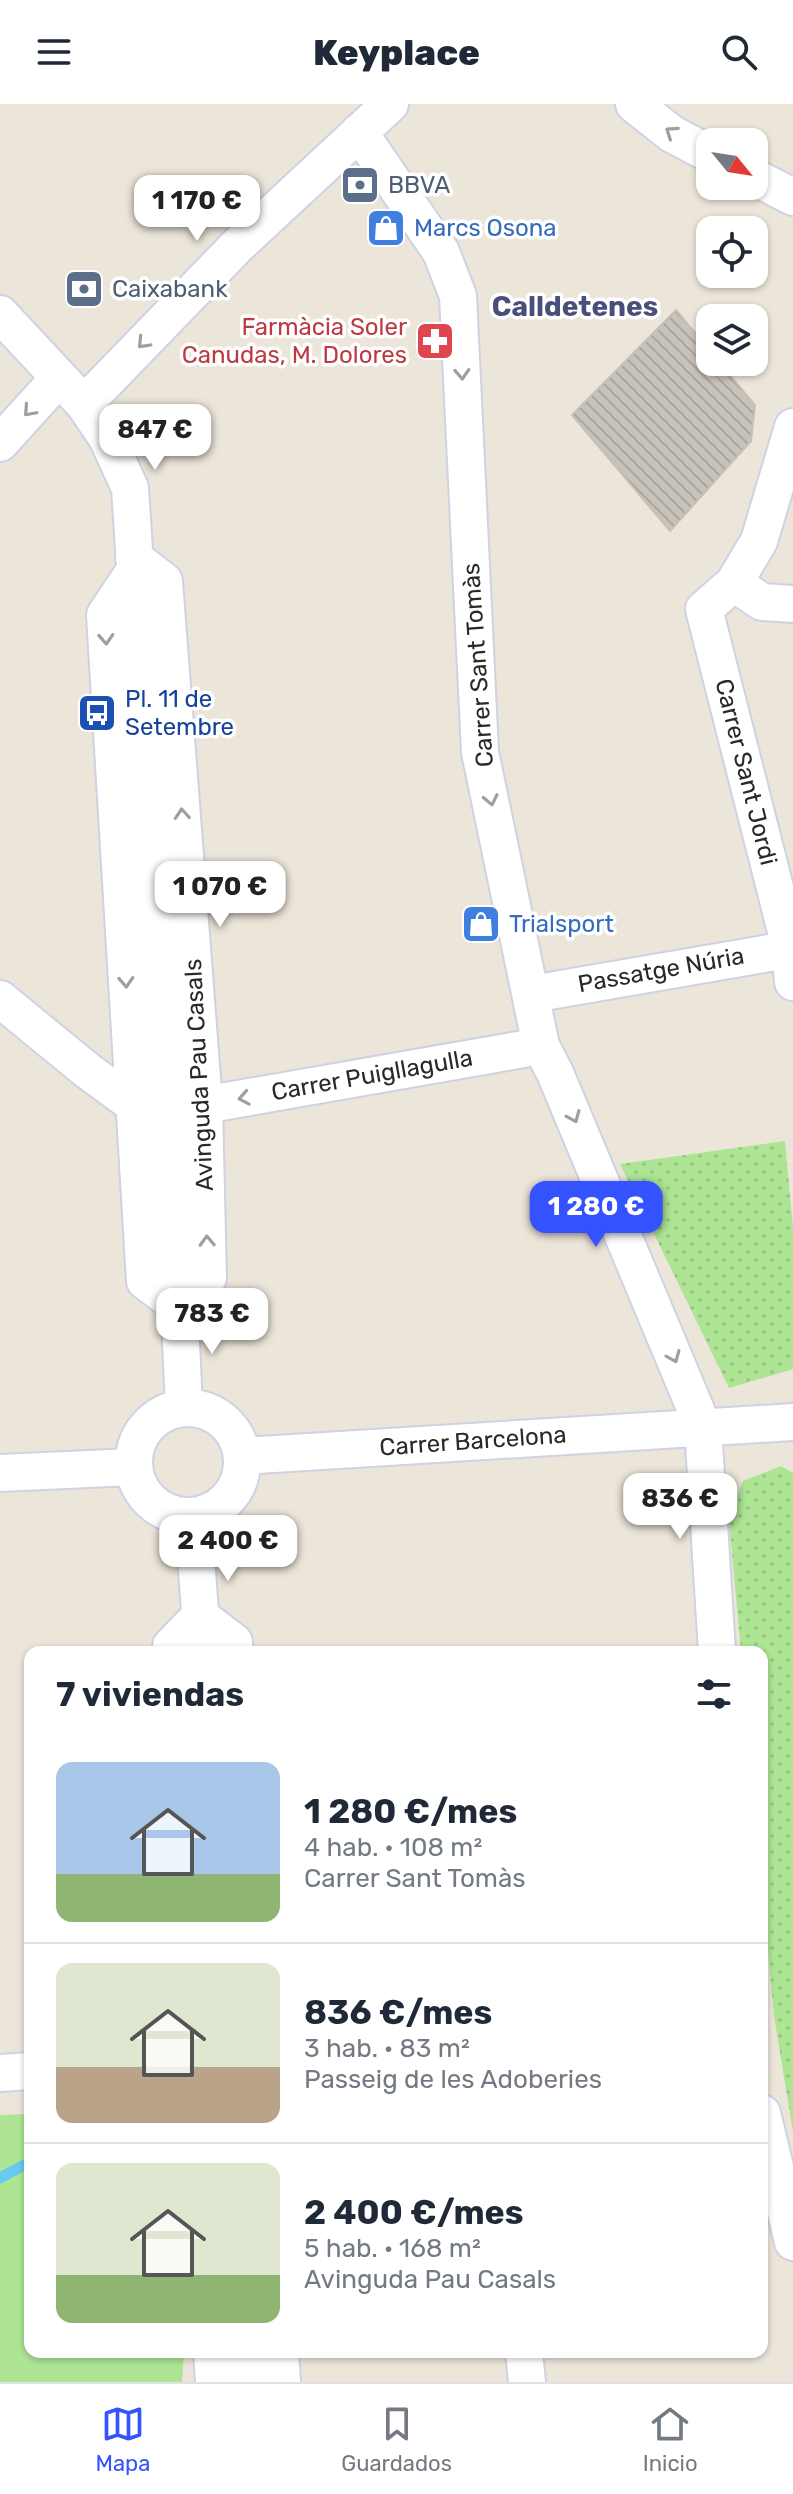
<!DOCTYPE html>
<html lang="es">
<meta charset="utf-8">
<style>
:root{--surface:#fff;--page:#f2f2f3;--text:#1f2937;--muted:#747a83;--line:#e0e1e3;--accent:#3452ff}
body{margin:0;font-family:Rubik,sans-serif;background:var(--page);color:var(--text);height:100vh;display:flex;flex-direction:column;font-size:30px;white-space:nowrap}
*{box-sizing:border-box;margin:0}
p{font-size:26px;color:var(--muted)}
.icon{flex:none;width:44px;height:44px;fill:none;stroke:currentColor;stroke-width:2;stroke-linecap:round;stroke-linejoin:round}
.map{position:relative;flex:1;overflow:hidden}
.sheet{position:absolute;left:24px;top:1542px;width:744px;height:712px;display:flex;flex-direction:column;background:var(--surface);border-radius:16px;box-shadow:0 2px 6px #0004}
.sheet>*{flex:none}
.needle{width:52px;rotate:120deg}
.buttons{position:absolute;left:696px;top:24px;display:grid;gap:16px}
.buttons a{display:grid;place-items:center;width:72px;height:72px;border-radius:16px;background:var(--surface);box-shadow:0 2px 6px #0004;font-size:40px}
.price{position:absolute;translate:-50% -68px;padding:0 18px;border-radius:16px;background:#fff;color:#222;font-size:26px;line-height:52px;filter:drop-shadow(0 2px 4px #0008)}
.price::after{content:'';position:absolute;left:50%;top:48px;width:24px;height:18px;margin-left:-12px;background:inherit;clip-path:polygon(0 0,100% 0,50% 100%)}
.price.selected{background:var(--accent);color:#fff}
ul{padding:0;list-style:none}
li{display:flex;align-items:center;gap:24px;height:200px;padding:0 32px}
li+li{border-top:2px solid var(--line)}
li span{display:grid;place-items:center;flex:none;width:224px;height:160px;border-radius:16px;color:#555}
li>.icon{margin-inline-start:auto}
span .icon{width:96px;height:96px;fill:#fffc;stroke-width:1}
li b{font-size:34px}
h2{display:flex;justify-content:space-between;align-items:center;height:96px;padding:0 32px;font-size:34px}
header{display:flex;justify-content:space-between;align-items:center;height:104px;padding:0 32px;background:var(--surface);font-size:36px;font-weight:800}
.tabs{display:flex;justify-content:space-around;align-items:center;height:112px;border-top:2px solid var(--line);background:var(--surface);font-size:22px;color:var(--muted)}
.tabs a{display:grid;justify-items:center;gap:4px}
.tabs .selected{color:var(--accent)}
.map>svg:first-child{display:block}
.park{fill:url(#park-dots)}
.garden{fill:#ade594}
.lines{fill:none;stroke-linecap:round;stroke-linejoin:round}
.stream{stroke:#68c9f3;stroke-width:11}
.building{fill:url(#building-back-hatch);stroke:#c7c1b4;stroke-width:2}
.minor-casing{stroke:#cfd2e3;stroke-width:40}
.minor{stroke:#fff;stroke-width:36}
.oneway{stroke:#9f9f9f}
.labels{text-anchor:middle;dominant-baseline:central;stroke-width:7;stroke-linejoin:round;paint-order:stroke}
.service-label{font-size:24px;fill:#4e5e75;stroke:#fff;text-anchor:start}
.shop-label{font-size:24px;fill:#366cbe;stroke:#fff;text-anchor:start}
.health-label{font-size:24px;fill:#be3a42;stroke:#fff;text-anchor:end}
.street-label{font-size:24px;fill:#292929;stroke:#fff}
.transit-label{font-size:24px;fill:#164399;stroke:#fff;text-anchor:start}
.quarter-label{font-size:28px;font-weight:bold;fill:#484f7b;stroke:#fff}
</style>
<header><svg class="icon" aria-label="menu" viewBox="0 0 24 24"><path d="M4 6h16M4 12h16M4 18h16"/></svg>Keyplace<svg class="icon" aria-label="search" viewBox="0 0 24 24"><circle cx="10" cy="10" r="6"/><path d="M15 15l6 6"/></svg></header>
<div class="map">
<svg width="793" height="2278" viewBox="0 0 793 2278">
<defs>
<pattern id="park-dots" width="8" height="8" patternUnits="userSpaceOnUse" patternTransform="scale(2)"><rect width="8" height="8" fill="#ade594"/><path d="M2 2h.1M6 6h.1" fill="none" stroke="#95c480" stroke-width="1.8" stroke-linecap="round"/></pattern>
<pattern id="building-back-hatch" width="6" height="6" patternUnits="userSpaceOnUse" patternTransform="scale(2)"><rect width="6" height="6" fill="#c7c2ba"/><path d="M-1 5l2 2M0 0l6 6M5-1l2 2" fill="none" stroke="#aba7a0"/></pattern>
</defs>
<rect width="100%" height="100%" fill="#ece5da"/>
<path class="park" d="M 785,1037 L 793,1124 L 793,1265 L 729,1284 L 620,1060 Z
M 781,1362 L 793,1369 L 793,2028 L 774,1912 L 762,1780 L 762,1548 L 741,1548 L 729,1416 L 743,1377 Z"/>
<path class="garden" d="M 30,2010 L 30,2248 L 184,2248 L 182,2278 L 0,2278 L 0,2011 Z"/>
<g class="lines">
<path class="stream" d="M 0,2074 L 30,2058"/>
</g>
<path class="building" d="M 676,206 L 710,247 L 710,258 L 719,258 L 755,301 L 751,337 L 670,427 L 572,311 Z"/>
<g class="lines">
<defs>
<path id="minor" d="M 634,0 L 672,30 L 710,50
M 359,28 L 441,148 L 458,192 L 480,648 L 541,942 L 555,969 L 703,1323 L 717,1548
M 754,73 L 793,93
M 0,210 L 84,300 L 107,334 L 130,384 L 170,1004 L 184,1303
M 84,300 L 237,142 L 390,0
M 793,323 L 759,437 L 734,479 L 704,505 L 790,843 L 793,878
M 0,339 L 59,274
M 134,454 L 164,477 L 204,1001 L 208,1174 L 180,1203
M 135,466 L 105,511 L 145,1177 L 180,1203
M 734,479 L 762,498 L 793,500
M 532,890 L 793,845
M 0,895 L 88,967 L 133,1000
M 204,1001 L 541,942
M134 1358a54 54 0 1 1 108 0a54 54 0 1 1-108 0Z
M 243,1352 L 793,1318
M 0,1369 L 133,1363
M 193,1413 L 203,1548
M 171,1548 L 171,1542 L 200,1512 L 234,1538 L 235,1548
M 0,1969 L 30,1967
M 762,2009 L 793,2138
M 212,2248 L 214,2278
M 246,2248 L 248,2278
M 280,2248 L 282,2278
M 524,2248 L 527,2278"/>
</defs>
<use href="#minor" class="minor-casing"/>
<use href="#minor" class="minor"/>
</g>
<defs><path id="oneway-chevron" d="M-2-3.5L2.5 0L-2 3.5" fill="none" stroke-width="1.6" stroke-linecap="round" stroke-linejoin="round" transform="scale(2)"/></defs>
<g class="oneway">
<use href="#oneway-chevron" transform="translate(671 28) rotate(-146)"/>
<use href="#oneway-chevron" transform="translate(143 239) rotate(134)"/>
<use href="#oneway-chevron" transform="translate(462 270) rotate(87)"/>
<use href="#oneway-chevron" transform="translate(29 307) rotate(132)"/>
<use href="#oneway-chevron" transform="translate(106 535) rotate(87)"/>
<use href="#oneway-chevron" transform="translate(491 696) rotate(78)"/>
<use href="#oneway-chevron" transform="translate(182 710) rotate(-94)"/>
<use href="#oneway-chevron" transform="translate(126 878) rotate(87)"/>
<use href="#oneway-chevron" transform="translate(244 994) rotate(170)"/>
<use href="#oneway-chevron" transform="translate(574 1013) rotate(67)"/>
<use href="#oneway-chevron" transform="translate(207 1137) rotate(-92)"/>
<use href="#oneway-chevron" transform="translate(674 1253) rotate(67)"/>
</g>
<defs>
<symbol id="bank-square" viewBox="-11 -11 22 22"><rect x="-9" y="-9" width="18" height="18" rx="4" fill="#5c6f8a" stroke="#fff"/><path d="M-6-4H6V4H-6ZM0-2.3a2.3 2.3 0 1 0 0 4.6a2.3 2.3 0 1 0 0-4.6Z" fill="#fff"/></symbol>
<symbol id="shop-square" viewBox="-11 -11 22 22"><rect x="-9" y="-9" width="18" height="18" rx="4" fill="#3f7fe0" stroke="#fff"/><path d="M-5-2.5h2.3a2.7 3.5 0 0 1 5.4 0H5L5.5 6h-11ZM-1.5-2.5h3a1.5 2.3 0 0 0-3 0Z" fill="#fff"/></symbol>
<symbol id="pharmacy-square" viewBox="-11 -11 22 22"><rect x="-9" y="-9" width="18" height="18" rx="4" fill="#e0444e" stroke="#fff"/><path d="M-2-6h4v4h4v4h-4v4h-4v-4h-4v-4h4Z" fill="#fff"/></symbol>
<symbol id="bus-square" viewBox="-11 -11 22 22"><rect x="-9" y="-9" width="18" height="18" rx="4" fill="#1a4fb4" stroke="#fff"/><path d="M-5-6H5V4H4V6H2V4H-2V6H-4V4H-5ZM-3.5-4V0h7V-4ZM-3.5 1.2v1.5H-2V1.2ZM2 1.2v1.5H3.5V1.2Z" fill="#fff"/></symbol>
</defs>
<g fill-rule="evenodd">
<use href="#bank-square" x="338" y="59" width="44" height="44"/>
<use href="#shop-square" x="364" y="102" width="44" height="44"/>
<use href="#bank-square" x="62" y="163" width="44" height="44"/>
<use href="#pharmacy-square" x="413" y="215" width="44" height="44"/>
<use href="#bus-square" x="75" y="587" width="44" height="44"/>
<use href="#shop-square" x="459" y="798" width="44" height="44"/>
</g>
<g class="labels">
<g class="service-label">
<text x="388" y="81">BBVA</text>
<text x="112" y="185">Caixabank</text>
</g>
<g class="shop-label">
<text x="414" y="124">Marcs Osona</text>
<text x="509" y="820">Trialsport</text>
</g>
<g class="health-label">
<text x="407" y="223">Farmàcia Soler<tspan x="407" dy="28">Canudas, M. Dolores</tspan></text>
</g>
<g class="street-label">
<text transform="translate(478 561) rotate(-94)">Carrer Sant Tomàs</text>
<text transform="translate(746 668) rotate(76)">Carrer Sant Jordi</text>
<text transform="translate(661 866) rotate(-10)">Passatge Núria</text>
<text transform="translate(199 971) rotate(-93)">Avinguda Pau Casals</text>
<text transform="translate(372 971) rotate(-10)">Carrer Puigllagulla</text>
<text transform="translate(473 1337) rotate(-4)">Carrer Barcelona</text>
</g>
<g class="transit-label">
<text x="125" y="595">Pl. 11 de<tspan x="125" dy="28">Setembre</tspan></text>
</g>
<g class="quarter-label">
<text x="575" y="202">Calldetenes</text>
</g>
</g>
</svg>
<div class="buttons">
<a><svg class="needle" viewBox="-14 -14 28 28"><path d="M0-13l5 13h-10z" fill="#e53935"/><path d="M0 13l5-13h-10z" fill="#747a83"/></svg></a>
<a><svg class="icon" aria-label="locate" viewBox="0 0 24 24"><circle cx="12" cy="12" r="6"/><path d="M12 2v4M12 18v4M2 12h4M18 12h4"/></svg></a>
<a><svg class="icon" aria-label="layers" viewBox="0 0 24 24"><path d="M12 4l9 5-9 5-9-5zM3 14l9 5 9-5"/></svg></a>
</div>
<b class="price" style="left:197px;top:139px">1 170 €</b>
<b class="price" style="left:155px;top:368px">847 €</b>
<b class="price" style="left:220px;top:825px">1 070 €</b>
<b class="price selected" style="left:596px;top:1145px">1 280 €</b>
<b class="price" style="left:212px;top:1252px">783 €</b>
<b class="price" style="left:680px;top:1437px">836 €</b>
<b class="price" style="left:228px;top:1479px">2 400 €</b>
<section class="sheet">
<h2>7 viviendas<svg class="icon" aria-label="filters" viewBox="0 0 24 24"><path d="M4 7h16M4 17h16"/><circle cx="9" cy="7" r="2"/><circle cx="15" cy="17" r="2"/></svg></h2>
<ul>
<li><span style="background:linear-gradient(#a9c7e8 70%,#8fb573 0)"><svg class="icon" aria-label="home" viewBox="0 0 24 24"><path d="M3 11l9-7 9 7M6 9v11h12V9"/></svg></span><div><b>1 280 €/mes</b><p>4 hab. · 108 m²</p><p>Carrer Sant Tomàs</p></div></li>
<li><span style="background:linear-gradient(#dfe7d0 65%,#b9a48a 0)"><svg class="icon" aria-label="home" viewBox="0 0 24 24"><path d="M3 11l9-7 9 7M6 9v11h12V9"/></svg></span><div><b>836 €/mes</b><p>3 hab. · 83 m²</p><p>Passeig de les Adoberies</p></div></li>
<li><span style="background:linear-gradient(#dfe7d0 70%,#8fb573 0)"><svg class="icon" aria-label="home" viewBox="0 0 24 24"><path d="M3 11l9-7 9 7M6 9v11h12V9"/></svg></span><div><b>2 400 €/mes</b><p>5 hab. · 168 m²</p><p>Avinguda Pau Casals</p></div></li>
</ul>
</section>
</div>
<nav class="tabs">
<a class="selected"><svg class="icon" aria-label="map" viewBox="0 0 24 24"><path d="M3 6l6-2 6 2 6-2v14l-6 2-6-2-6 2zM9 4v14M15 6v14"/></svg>Mapa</a>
<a><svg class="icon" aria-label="saved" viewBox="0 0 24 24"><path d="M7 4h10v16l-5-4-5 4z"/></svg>Guardados</a>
<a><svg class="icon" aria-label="home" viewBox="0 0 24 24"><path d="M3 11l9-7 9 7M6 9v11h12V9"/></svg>Inicio</a>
</nav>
